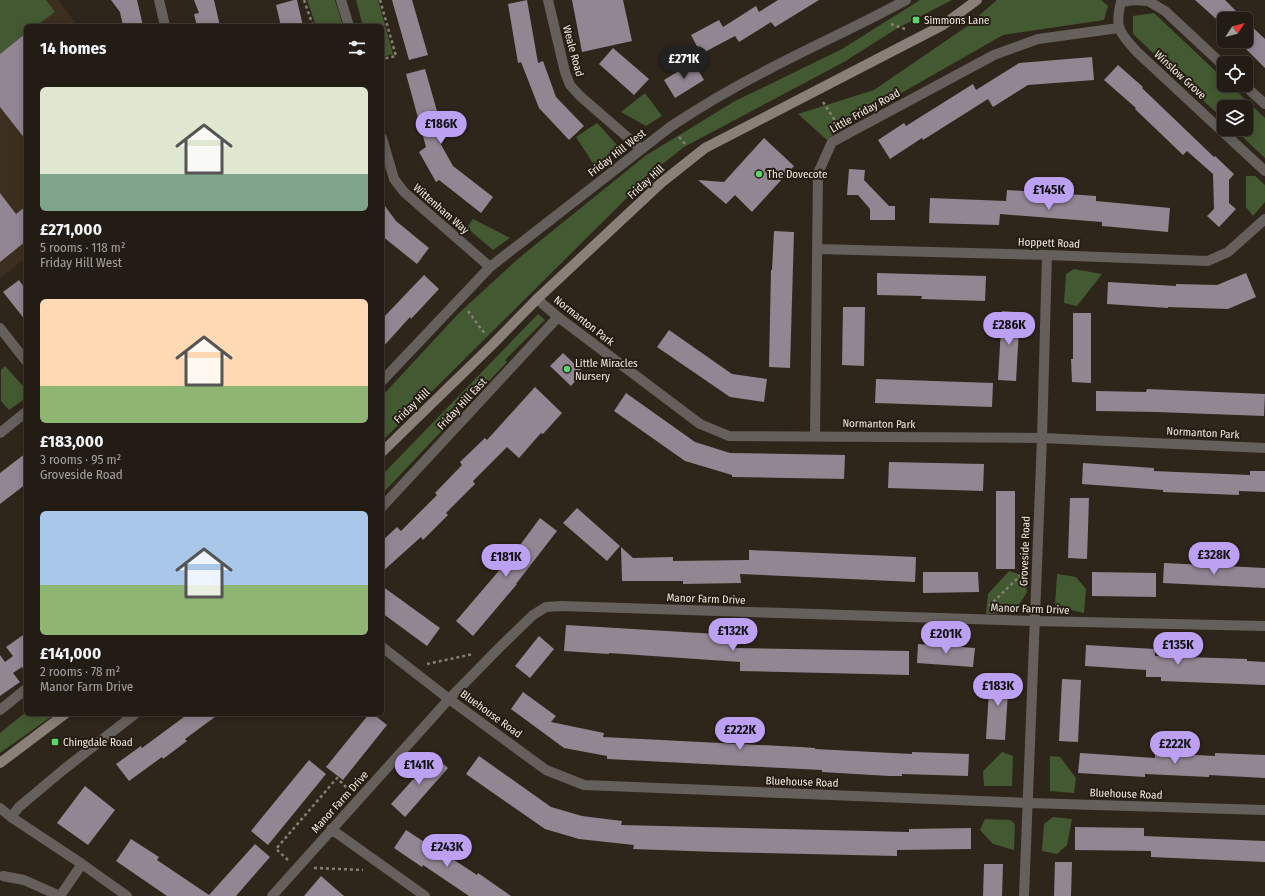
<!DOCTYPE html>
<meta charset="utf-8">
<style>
:root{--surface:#231c14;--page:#2b251d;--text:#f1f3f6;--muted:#a3a1a0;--line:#403a34;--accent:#bca0f2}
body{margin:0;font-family:"Fira Sans Condensed",sans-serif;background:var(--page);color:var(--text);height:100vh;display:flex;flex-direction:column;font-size:15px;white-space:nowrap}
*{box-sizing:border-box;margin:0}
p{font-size:13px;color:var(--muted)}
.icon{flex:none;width:22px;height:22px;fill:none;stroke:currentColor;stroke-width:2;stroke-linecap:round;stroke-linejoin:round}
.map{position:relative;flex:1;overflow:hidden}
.details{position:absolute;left:24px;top:24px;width:360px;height:692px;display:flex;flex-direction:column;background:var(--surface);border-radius:6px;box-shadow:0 2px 10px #0003,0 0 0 1px var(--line)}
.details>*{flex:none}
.needle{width:26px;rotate:55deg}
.fabs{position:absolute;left:1217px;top:12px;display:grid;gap:8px}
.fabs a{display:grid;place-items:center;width:36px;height:36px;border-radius:6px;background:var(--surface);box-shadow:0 2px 10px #0003,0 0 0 1px var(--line);font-size:20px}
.price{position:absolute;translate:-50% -34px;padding:0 9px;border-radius:14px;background:var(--accent);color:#111;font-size:13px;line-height:26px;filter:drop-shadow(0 1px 2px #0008)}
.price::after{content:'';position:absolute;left:50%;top:24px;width:12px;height:9px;margin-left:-6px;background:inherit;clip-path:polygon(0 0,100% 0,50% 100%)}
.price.active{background:#222;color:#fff}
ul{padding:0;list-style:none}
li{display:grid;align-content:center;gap:8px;height:212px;padding:0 16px}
li span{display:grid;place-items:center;height:124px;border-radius:6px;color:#555}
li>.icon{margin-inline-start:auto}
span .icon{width:72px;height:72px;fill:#fffc;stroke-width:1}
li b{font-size:17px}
h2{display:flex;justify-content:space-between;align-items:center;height:48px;padding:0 16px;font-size:17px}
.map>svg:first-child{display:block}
.built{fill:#3c2f1f}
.green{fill:#435931}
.building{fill:#918692}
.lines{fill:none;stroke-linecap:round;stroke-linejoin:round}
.path{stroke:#877f76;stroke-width:2.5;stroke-dasharray:3 3;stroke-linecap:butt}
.minor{stroke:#66605c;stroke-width:10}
.secondary{stroke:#8a7f79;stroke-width:10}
.poi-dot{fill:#5bd56e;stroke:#251d12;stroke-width:1.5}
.labels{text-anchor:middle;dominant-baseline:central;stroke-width:4;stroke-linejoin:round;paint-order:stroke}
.poi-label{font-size:11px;fill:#f1ebe4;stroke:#251d12;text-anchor:start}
.street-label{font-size:11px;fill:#f1ebe4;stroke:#251d12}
</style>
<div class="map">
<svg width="1265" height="896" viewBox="0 0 1265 896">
<rect width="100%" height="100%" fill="#2f261b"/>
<path class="built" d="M 0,0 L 58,0 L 78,26 L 26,26 L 26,258 L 0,278 Z"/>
<path class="green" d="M 0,0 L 46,0 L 55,12 L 36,26 L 26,26 L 26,33 L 0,54 Z
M 307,0 L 335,0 L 343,26 L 316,26 Z
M 356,0 L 378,0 L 393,54 L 382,57 L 382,26 L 363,26 Z
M 920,0 L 952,0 L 896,29 L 844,62 L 684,147 L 656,169 L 382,441 L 382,396 L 459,313 L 519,258 L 645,156 L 735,101 L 842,49 Z
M 997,0 L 1101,0 L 1108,6 L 1104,20 L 1003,35 L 840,128 L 827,140 L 798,114 L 874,90 L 966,27 Z
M 1154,13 L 1224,79 L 1224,85 L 1230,85 L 1265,118 L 1265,158 L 1234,129 L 1246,129 L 1246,107 L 1224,107 L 1224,120 L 1133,34 L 1133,16 Z
M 645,93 L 662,116 L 646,126 L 621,112 Z
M 597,123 L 618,146 L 596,168 L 576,137 Z
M 1246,176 L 1255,176 L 1265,185 L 1265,202 L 1253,216 L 1246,207 Z
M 473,219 L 510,238 L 493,250 L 467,228 Z
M 1074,269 L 1102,274 L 1077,306 L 1064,303 L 1066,274 Z
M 538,314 L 545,320 L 505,360 L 507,362 L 382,494 L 382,475 Z
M 5,366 L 24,387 L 26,398 L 9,410 L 1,401 L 1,370 Z
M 1009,571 L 1025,576 L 1027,592 L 1014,613 L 986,614 L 988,594 Z
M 1057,574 L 1076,577 L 1086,589 L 1084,613 L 1055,606 Z
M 26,712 L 26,714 L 55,714 L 0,753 L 0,733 Z
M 1002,752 L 1013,756 L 1012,786 L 984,786 L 983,771 Z
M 1050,756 L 1060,757 L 1076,778 L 1074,793 L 1050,791 Z
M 1053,817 L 1072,819 L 1067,845 L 1057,854 L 1042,851 L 1044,824 Z
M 985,819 L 1010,820 L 1015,824 L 1014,850 L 993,844 L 980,830 Z"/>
<path class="building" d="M 111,0 L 137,0 L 143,26 L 123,26 L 120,12 Z
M 194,0 L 214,0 L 220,26 L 197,26 L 194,14 L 199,13 Z
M 294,0 L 297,0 L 303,26 L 281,26 L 276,5 Z
M 392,0 L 412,0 L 428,55 L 409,60 Z
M 527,0 L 538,63 L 543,61 L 556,97 L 584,126 L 569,140 L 539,108 L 521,62 L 518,63 L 508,4 Z
M 572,0 L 623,0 L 632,41 L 582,52 Z
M 778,0 L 819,0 L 775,27 L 771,22 L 739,42 L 735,36 L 701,54 L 691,35 L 719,20 L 723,27 L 756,6 L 759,12 Z
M 1195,0 L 1225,0 L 1244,19 L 1224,19 L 1224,26 Z
M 1246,21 L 1265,39 L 1265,68 L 1238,41 L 1246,41 Z
M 26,33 L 26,140 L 0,107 L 0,54 Z
M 613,48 L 649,79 L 634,95 L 599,64 Z
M 1092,57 L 1094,80 L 1028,85 L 993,107 L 988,99 L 923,140 L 922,138 L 890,159 L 878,140 L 904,123 L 906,126 L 973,84 L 976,90 L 1019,63 Z
M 693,62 L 704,80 L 675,98 L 664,80 Z
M 1118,65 L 1143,87 L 1142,88 L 1214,157 L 1215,156 L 1234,174 L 1229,180 L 1229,203 L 1236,209 L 1219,227 L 1207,216 L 1214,209 L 1213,174 L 1187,151 L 1183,155 L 1135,109 L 1136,108 L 1104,80 Z
M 425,69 L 443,132 L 435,134 L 453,166 L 493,197 L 481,213 L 439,180 L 436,182 L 419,152 L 426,147 L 406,74 Z
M 764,138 L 794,166 L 752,212 L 735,195 L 726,204 L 698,180 L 724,182 Z
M 849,169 L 865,170 L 864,180 L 889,206 L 895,206 L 895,220 L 870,220 L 870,209 L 858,195 L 847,195 Z
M 1007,190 L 1096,196 L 1096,201 L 1170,208 L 1168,232 L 1102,226 L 1102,222 L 1000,214 L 999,225 L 929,223 L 930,198 L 1006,201 Z
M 0,193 L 16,214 L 26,206 L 26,241 L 0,262 Z
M 382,202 L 396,221 L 429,248 L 417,264 L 382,236 Z
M 774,231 L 794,232 L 790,368 L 769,367 L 771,270 L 772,270 Z
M 877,273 L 986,276 L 985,301 L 921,299 L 922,296 L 877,295 Z
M 1246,273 L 1256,297 L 1228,309 L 1168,307 L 1168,308 L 1107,304 L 1108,282 L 1176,286 L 1176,284 L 1217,285 Z
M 424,275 L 439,289 L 411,319 L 410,317 L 382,348 L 382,319 Z
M 19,280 L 26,290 L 26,321 L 3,292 Z
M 843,307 L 865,307 L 864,366 L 842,365 Z
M 1002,311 L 1020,312 L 1016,381 L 998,380 Z
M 1073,313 L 1091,313 L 1091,383 L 1072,382 L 1071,359 L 1073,359 Z
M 669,330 L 732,374 L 767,379 L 764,402 L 730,397 L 657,347 Z
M 563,353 L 583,372 L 571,386 L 550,366 Z
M 876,379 L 993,383 L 992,407 L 875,403 Z
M 535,387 L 562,413 L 543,434 L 541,433 L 519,458 L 507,447 L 473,481 L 475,484 L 446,513 L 448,515 L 423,540 L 421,537 L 382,572 L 382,541 L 397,527 L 401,531 L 437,495 L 435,493 L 462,465 L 460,462 L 485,438 L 487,440 Z
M 1147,389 L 1265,394 L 1264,416 L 1156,412 L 1096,411 L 1096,391 L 1146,392 Z
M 626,393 L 695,442 L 730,453 L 845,455 L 844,479 L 732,477 L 732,475 L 685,461 L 614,411 Z
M 26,453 L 26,484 L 0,504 L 0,473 Z
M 889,462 L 984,464 L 983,491 L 888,488 Z
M 1083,463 L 1154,468 L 1154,471 L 1177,472 L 1250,475 L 1250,471 L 1265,471 L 1265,492 L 1239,491 L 1239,495 L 1163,492 L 1163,490 L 1082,484 Z
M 996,491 L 1015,491 L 1015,569 L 996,569 Z
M 1070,498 L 1089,498 L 1087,559 L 1068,558 Z
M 577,508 L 620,546 L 607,561 L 563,523 Z
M 540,518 L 557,531 L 516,584 L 517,584 L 473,636 L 456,621 L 515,552 Z
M 621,547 L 633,558 L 673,557 L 673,561 L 749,560 L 749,550 L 916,557 L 915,582 L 740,574 L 741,583 L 683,584 L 683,581 L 622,581 Z
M 1164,563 L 1265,568 L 1265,588 L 1163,583 Z
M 923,572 L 978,572 L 979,592 L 923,593 Z
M 1092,572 L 1156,573 L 1156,597 L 1092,596 Z
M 382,586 L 440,628 L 427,646 L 382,613 Z
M 566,625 L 734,635 L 733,648 L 909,651 L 909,675 L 740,671 L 740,662 L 609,653 L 609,654 L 564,651 Z
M 26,633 L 26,673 L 22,667 L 13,673 L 20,682 L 0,696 L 0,655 L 5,662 L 13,656 L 6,647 Z
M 539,636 L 554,649 L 530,678 L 515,666 Z
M 918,644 L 975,648 L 973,667 L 917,663 Z
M 1086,645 L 1155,649 L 1155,656 L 1247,659 L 1247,661 L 1265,662 L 1265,685 L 1161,681 L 1161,677 L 1146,677 L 1146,670 L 1085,666 Z
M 990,674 L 1009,675 L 1005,740 L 986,739 Z
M 1062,679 L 1081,680 L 1078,742 L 1059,741 Z
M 523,692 L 556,716 L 551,722 L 604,733 L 603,737 L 800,747 L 815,748 L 815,749 L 912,754 L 912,752 L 969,754 L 968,776 L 902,774 L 902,776 L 889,776 L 822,772 L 822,770 L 607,759 L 607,756 L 564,748 L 511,709 Z
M 188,714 L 219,714 L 185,739 L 187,741 L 163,759 L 162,757 L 129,781 L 116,764 L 141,746 L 142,748 Z
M 369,714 L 373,714 L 387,725 L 343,780 L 326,767 Z
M 1080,753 L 1155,758 L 1155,753 L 1215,756 L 1215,753 L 1265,755 L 1265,778 L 1209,775 L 1209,777 L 1145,774 L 1145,777 L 1078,773 Z
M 434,756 L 448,768 L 405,817 L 391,804 Z
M 479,756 L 551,807 L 582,816 L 622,821 L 621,825 L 909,832 L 909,829 L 971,828 L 971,849 L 897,850 L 897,856 L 717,852 L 633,849 L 634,845 L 579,839 L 545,829 L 466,774 Z
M 309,760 L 326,774 L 268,845 L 251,831 Z
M 85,786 L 115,810 L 88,845 L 57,823 Z
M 1075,827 L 1144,828 L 1144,836 L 1265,841 L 1265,862 L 1151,857 L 1151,851 L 1075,850 Z
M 406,830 L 441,853 L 442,852 L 477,875 L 478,873 L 511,896 L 469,896 L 423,865 L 422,867 L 394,848 Z
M 131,839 L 159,857 L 157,860 L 209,895 L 255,844 L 270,857 L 236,896 L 167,896 L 116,861 Z
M 1055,862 L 1072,862 L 1071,896 L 1054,896 Z
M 984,864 L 1003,864 L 1002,896 L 983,896 Z
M 321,876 L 344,896 L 304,896 Z"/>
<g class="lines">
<path class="path" d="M 304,0 L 313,26
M 380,0 L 396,56 L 382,59
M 891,24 L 905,29
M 823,102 L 838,125
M 679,137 L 687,146
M 468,311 L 485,334
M 989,606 L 1023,573
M 427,664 L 473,654
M 288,860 L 276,849 L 337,778 L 349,790
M 314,868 L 363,870"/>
<path class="minor" d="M 159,0 L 165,26
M 341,0 L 349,26
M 548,0 L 565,72 L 570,85 L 580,96 L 641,149
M 1121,2 C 1114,28 1120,33 1137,52 L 1265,171
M 1121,2 L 1134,0 L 1148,1 L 1165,11 L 1224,66
M 1244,85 L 1265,104
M 382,138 L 394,179 L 404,192 L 490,267
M 817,249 L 1047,255 L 1208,261 L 1228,252 L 1265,219
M 537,299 L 558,317 L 700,424 L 729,436 L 1042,438 L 1265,448
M 0,328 L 26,361
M 382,381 L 490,267 L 670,127 C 703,105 738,85 773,67 C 817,44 862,24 906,0
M 0,433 L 26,412
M 815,436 L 818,173 L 832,142 L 994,55 L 1038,39 L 1119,28
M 382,507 L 558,317
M 382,647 L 449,699 L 546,770 L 584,785 L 1028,803 L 1265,810
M 0,710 L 26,689
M 0,808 L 11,817 L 82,864 L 127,896
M 11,817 L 19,807 L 63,770 L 135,714
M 331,829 L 425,896
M 3,876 L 24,880 L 60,896
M 60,896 L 82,864
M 272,896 L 449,699 L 499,648 L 533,615 L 546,607 L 561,606 L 1034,621 L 1265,626
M 1024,896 L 1042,438 L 1047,255"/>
<path class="secondary" d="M 382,452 L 493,344 L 537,299 L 661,183 L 705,148 L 943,25 L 977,0
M 0,763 L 65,714"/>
</g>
<g class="poi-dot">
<rect x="912" y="16" width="8" height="8" rx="2"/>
<circle cx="759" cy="174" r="4"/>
<circle cx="567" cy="369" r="4"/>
<rect x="51" y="738" width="8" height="8" rx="2"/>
</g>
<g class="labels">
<g class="poi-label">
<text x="924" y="20">Simmons Lane</text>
<text x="767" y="174">The Dovecote</text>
<text x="575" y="363">Little Miracles<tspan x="575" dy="13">Nursery</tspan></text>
<text x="63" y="742">Chingdale Road</text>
</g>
<g class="street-label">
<text transform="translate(573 51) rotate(75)">Weale Road</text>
<text transform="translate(1180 75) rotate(43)">Winslow Grove</text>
<text transform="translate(865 111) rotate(-29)">Little Friday Road</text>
<text transform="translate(617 153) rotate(-38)">Friday Hill West</text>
<text transform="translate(646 182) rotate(-42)">Friday Hill</text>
<text transform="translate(441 209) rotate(41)">Wittenham Way</text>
<text transform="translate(1049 243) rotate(2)">Hoppett Road</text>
<text transform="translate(584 321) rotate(38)">Normanton Park</text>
<text transform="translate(462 404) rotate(-47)">Friday Hill East</text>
<text transform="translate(412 406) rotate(-44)">Friday Hill</text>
<text transform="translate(879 424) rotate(1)">Normanton Park</text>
<text transform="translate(1203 433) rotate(3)">Normanton Park</text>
<text transform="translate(1025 551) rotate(-88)">Groveside Road</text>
<text transform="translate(706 599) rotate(2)">Manor Farm Drive</text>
<text transform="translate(1030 609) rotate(2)">Manor Farm Drive</text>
<text transform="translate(491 714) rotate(36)">Bluehouse Road</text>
<text transform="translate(802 782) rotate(2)">Bluehouse Road</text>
<text transform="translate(1126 794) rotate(2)">Bluehouse Road</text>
<text transform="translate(340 802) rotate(-48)">Manor Farm Drive</text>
</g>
</g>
</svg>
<div class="fabs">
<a><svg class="needle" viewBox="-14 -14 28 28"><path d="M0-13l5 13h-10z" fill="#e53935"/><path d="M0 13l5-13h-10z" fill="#a3a1a0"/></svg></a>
<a><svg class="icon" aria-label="locate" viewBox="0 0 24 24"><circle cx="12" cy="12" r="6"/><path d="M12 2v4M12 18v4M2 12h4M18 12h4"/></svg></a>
<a><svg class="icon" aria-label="layers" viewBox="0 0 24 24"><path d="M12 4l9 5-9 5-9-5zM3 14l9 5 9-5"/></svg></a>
</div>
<b class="price active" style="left:684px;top:80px">£271K</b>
<b class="price" style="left:441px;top:145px">£186K</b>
<b class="price" style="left:1049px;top:211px">£145K</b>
<b class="price" style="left:1009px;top:346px">£286K</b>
<b class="price" style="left:1214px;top:576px">£328K</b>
<b class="price" style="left:506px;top:578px">£181K</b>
<b class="price" style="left:733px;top:652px">£132K</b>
<b class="price" style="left:946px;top:655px">£201K</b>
<b class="price" style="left:1178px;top:666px">£135K</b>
<b class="price" style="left:998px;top:707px">£183K</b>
<b class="price" style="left:740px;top:751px">£222K</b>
<b class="price" style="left:1175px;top:765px">£222K</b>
<b class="price" style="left:419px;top:786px">£141K</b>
<b class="price" style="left:447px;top:868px">£243K</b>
<section class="details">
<h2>14 homes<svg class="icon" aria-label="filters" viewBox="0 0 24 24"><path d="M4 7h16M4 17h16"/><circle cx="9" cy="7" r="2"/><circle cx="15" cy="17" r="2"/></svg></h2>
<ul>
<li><span style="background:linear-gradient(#dfe7d0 70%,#7fa58c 0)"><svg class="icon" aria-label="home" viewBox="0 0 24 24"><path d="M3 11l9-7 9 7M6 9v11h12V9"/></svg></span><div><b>£271,000</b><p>5 rooms · 118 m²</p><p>Friday Hill West</p></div></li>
<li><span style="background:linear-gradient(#ffd9b3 70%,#8fb573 0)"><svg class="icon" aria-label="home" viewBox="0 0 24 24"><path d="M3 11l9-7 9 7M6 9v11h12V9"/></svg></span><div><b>£183,000</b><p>3 rooms · 95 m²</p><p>Groveside Road</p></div></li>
<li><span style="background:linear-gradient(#a9c7e8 60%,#8fb573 0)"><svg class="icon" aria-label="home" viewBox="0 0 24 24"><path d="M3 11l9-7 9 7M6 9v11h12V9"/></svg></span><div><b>£141,000</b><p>2 rooms · 78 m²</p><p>Manor Farm Drive</p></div></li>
</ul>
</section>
</div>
